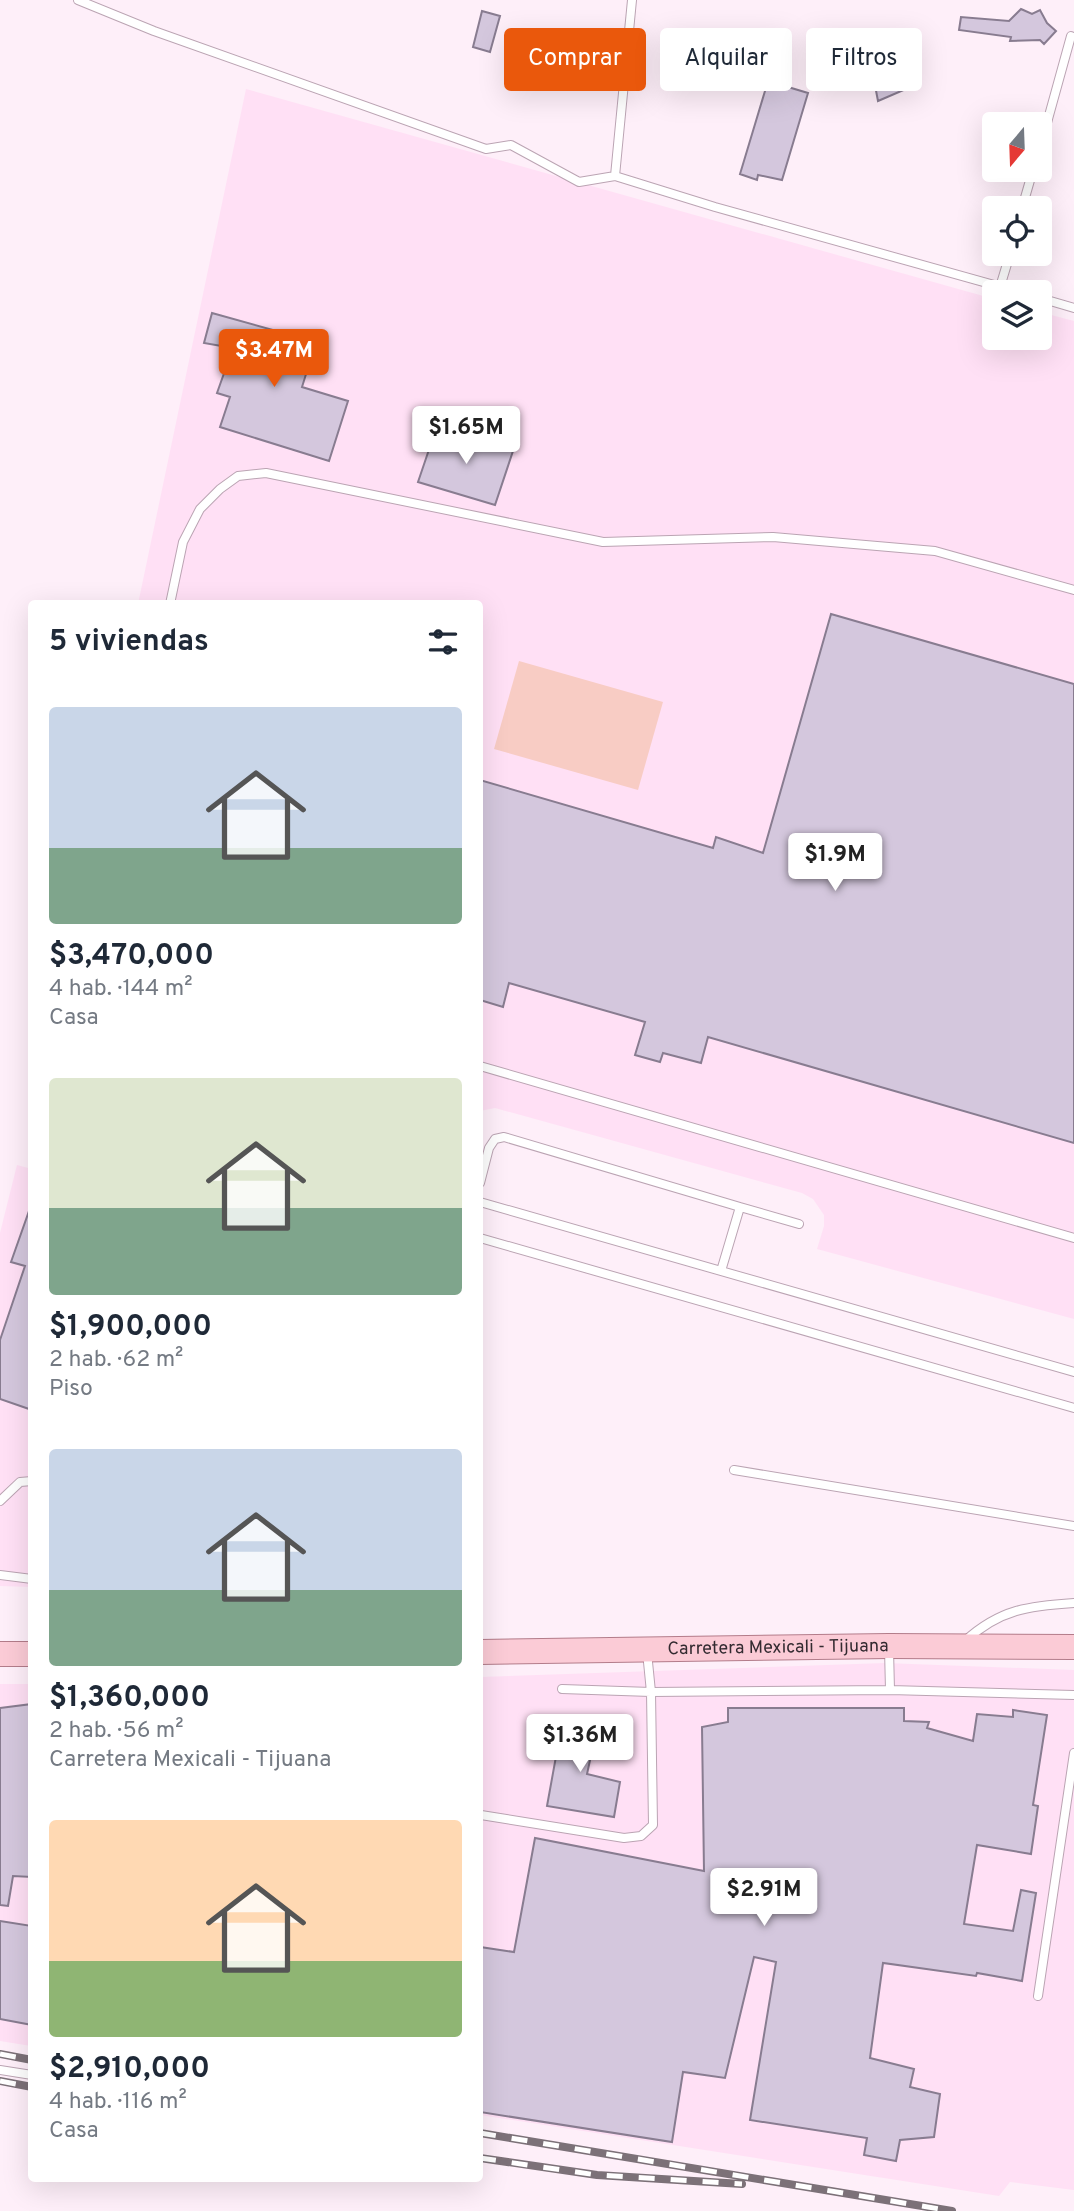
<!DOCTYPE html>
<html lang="es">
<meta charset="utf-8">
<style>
:root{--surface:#fff;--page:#f6f6f7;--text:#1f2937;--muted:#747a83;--accent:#ea580c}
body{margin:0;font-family:Overpass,sans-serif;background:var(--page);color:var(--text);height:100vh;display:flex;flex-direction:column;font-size:26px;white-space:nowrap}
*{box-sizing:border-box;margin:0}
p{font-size:23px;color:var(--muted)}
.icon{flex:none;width:38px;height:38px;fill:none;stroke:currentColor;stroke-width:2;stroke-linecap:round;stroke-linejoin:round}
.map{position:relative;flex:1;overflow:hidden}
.panel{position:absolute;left:28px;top:600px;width:455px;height:1582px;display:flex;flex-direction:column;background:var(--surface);border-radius:7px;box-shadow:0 7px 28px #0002}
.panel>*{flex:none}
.guide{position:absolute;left:504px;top:28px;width:464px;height:63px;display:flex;gap:14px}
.needle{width:46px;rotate:199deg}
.fabs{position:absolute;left:982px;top:112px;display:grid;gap:14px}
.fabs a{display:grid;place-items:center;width:70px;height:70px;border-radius:7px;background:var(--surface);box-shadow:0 7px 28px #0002;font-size:35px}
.price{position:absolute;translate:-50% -60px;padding:0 16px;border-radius:7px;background:#fff;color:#222;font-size:23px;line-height:46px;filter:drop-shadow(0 2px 4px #0008)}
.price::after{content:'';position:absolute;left:50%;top:42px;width:21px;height:16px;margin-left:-10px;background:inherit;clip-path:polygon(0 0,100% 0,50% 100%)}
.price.current{background:var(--accent);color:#fff}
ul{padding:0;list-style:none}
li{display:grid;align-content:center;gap:14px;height:371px;padding:0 21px}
li span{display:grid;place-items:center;height:217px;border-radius:7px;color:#555}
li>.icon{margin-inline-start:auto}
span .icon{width:126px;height:126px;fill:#fffc;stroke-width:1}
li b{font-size:30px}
h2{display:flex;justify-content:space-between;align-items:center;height:84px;padding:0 21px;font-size:30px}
.pill{padding:0 24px;border-radius:7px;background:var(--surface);box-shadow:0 7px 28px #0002;font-size:24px;line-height:63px}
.pill.current{background:var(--accent);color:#fff}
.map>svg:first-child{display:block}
.built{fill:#ffe0f5}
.green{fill:#f8ccc4}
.building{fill:#d4c7dd;stroke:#887c90;stroke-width:2}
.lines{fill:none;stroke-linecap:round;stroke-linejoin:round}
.service-casing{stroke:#bba4b3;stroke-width:10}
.primary-casing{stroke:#b37c8a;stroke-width:26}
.service{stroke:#fff;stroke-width:8}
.primary{stroke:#fbcbd6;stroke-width:24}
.rail-casing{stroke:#7c7178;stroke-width:8}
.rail{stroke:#fff;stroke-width:5;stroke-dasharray:16;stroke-linecap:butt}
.labels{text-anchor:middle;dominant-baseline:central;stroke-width:6;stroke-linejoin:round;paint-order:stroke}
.street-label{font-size:18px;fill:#332a30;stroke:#fff}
</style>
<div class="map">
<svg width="1074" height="2211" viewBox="0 0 1074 2211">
<rect width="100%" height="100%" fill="#feeff9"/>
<path class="built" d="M 246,89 L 994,299 L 994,338 L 1040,338 L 1040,312 L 1074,321 L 1074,1319 L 817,1249 L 824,1226 L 824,1215 L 813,1199 L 802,1193 L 495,1108 L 480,1111 L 480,604 L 138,604 Z
M 17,1165 L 32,1169 L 32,1587 L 0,1586 L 0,1233 Z
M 885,1663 L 1074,1670 L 1074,2190 L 1010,2182 L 999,2196 L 480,2115 L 480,1677 Z
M 0,1684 L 31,1684 L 31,2046 L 0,2041 Z"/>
<path class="green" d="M 519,661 L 663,702 L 638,790 L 494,749 Z"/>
<path class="building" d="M 1021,9 L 1032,14 L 1040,10 L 1047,23 L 1056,31 L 1044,44 L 1040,40 L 1010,41 L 1011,37 L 959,30 L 961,17 L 1009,21 Z
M 482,11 L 500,16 L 490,52 L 473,47 Z
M 913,61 L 920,83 L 878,101 L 873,75 Z
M 768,81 L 808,93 L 782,180 L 758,175 L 757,180 L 740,174 Z
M 212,313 L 316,342 L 302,387 L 348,401 L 329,461 L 220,427 L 230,397 L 217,393 L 233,348 L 204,343 Z
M 437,426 L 513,451 L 495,505 L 418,482 Z
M 831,614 L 1074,684 L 1074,1143 L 708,1037 L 701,1063 L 663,1053 L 660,1062 L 635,1055 L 645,1022 L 509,983 L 503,1007 L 480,1000 L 480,780 L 713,848 L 716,837 L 763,853 Z
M 29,1211 L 32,1211 L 32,1410 L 0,1399 L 0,1340 L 25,1266 L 11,1262 Z
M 32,1704 L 32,1877 L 13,1876 L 8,1906 L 0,1905 L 0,1708 Z
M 728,1708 L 904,1708 L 904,1721 L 929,1722 L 927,1728 L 973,1741 L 977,1714 L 1013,1717 L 1013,1710 L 1047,1715 L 1033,1805 L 1038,1806 L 1031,1854 L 977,1845 L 964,1924 L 1013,1931 L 1021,1890 L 1036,1893 L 1022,1981 L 977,1973 L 976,1976 L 883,1963 L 870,2058 L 914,2069 L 910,2087 L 940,2094 L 934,2137 L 900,2140 L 896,2161 L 864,2155 L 867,2138 L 750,2120 L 776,1962 L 754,1957 L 725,2078 L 683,2072 L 672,2142 L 480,2112 L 480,1947 L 514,1952 L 535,1838 L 704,1871 L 702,1727 L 728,1722 Z
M 563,1718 L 598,1724 L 587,1774 L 620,1782 L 614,1817 L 547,1806 Z
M 0,1921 L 32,1926 L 32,2025 L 0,2019 Z"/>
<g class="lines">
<defs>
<path id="service" d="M 78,0 L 154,31 L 486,149 L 511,145 L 579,182 L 615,176 L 715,207 L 1019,292
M 1040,148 L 1071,36
M 615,176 L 632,0
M 1022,208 L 1033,170
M 1000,287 L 1010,254
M 1040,298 L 1074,308
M 170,604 L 183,542 L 200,509 L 220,489 L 238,476 L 266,473 L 603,542 L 773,537 L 935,551 L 1074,590
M 480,1066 L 1074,1238
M 480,1183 L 489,1148 L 495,1139 L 504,1137 L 740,1207 L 721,1271
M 480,1202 L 1074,1372
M 740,1207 L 799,1224
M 480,1238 L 1074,1408
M 734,1470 L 1074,1526
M 0,1501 L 20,1482 L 32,1481
M 0,1575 L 32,1579
M 965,1641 C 1000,1609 1029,1606 1074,1603
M 889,1649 L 890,1690
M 647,1652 L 651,1692 L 890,1690 L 1074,1695
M 481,1815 L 624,1838 L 641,1836 L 653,1825 L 651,1692 L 562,1689
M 1038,1996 L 1074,1753
M 0,2070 L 32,2075"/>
<g id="primary">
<path id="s1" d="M 480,1652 L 889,1646 L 1074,1647"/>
<path d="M 0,1654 L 32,1654"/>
</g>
</defs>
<use href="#service" class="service-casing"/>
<use href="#primary" class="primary-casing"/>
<use href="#service" class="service"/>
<use href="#primary" class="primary"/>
<defs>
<path id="rail" d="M 0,2054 L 32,2060
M 0,2081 L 32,2087
M 480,2133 L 952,2211
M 480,2158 L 597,2175 L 742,2184"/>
</defs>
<use href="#rail" class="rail-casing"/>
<use href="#rail" class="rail"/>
</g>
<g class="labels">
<g class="street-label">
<text stroke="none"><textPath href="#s1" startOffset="298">Carretera Mexicali - Tijuana</textPath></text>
</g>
</g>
</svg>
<div class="fabs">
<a><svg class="needle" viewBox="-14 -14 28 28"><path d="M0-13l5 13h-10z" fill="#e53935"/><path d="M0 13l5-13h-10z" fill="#747a83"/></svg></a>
<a><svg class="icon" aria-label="locate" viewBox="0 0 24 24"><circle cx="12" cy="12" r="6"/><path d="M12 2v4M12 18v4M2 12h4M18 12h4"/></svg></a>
<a><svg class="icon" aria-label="layers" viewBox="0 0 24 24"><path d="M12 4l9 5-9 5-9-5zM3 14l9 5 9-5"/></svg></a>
</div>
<b class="price current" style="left:274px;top:389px">$3.47M</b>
<b class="price" style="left:466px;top:466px">$1.65M</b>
<b class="price" style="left:835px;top:893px">$1.9M</b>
<b class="price" style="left:580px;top:1774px">$1.36M</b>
<b class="price" style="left:764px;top:1928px">$2.91M</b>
<div class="guide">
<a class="pill current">Comprar</a>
<a class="pill">Alquilar</a>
<a class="pill">Filtros</a>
</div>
<section class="panel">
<h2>5 viviendas<svg class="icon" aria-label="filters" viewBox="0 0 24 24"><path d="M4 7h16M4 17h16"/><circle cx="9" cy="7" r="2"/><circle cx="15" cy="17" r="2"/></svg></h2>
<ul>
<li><span style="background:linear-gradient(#c9d6e8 65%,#7fa58c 0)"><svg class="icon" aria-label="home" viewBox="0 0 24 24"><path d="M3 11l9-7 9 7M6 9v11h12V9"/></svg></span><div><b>$3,470,000</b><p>4 hab. · 144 m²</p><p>Casa</p></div></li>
<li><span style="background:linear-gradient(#dfe7d0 60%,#7fa58c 0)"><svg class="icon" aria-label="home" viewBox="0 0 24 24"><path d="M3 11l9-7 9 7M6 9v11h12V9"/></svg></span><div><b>$1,900,000</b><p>2 hab. · 62 m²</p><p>Piso</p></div></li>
<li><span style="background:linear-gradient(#c9d6e8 65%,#7fa58c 0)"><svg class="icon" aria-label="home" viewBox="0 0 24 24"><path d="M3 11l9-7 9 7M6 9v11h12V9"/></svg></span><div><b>$1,360,000</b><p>2 hab. · 56 m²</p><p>Carretera Mexicali - Tijuana</p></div></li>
<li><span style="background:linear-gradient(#ffd9b3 65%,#8fb573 0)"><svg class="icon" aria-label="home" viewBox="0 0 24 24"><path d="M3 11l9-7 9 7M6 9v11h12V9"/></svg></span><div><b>$2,910,000</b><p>4 hab. · 116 m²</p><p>Casa</p></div></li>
</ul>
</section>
</div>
